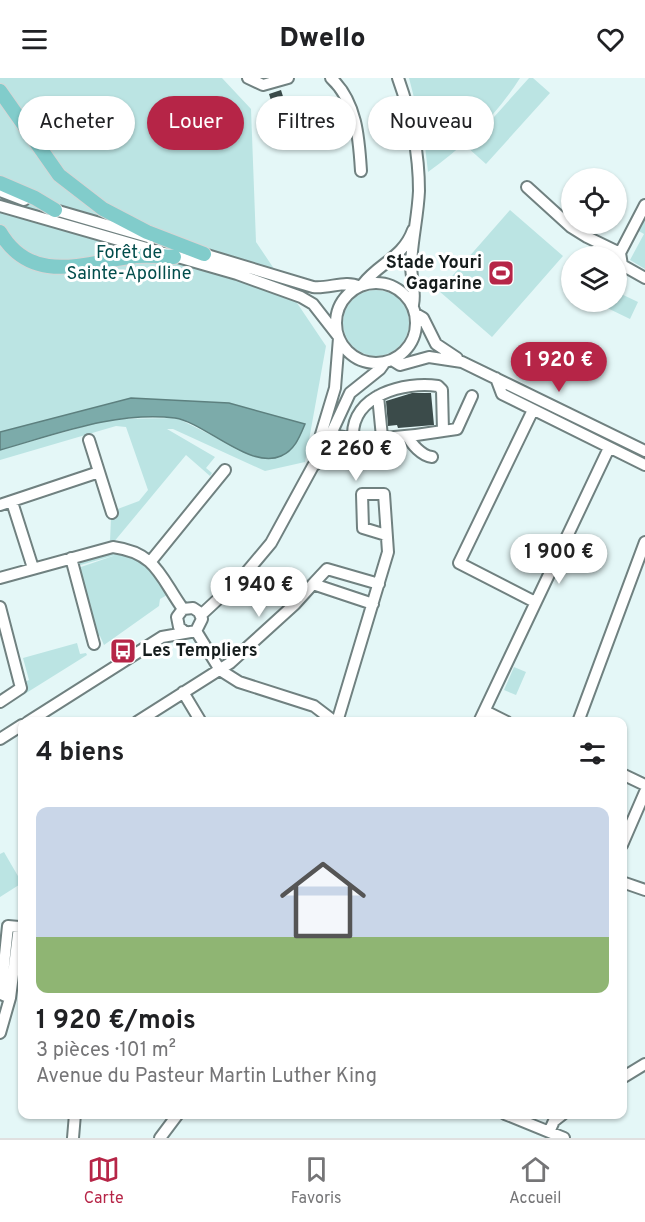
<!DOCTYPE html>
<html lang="fr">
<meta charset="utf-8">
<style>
:root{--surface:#fff;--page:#f6f6f6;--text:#202124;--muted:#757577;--line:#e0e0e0;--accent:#b62547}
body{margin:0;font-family:Overpass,sans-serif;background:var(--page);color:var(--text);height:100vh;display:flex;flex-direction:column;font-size:22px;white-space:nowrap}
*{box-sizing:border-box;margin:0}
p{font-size:20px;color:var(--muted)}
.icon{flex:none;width:33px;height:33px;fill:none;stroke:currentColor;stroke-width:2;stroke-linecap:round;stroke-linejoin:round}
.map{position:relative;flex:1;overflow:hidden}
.side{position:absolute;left:18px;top:639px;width:609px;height:402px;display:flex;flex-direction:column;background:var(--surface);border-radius:12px;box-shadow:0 2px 4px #0004}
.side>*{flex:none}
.top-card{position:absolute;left:18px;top:18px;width:609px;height:54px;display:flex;gap:12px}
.tools{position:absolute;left:561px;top:90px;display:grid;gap:12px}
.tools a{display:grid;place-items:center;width:66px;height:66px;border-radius:50%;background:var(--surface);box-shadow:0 2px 4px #0004;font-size:30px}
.price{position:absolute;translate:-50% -51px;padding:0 14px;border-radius:21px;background:#fff;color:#222;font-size:20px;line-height:39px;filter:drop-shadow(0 2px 3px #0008)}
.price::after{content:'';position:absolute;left:50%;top:36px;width:18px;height:14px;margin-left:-9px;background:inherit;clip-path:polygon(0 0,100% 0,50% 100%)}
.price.on{background:var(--accent);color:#fff}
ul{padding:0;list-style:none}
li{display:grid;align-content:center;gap:12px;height:318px;padding:0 18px}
li span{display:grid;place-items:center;height:186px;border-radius:12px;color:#555}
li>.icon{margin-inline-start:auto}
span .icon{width:108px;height:108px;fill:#fffc;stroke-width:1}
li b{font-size:26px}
h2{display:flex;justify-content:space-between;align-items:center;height:72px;padding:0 18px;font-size:26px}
.pill{padding:0 21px;border-radius:27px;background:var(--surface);box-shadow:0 2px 4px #0004;font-size:21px;line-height:54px}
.pill.on{background:var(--accent);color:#fff}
header{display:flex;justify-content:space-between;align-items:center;height:78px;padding:0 18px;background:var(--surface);font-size:27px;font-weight:800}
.tab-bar{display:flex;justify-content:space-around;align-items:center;height:84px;border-top:2px solid var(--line);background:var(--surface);font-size:16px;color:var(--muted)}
.tab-bar a{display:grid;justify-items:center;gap:3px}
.tab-bar .on{color:var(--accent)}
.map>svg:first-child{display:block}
.green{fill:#bbe4e3}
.water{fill:#7cabaa;stroke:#5d807f;stroke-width:1.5}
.building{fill:#3b4b4a}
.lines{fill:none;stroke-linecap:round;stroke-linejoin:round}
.minor-casing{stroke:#708180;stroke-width:14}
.major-casing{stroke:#d5d6d6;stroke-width:16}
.minor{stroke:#fff;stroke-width:10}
.major{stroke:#81cccb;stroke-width:14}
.labels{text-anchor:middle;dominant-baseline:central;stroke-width:6;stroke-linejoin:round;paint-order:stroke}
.park-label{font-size:18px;fill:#024d4c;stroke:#fff}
.poi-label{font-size:18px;font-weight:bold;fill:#151c1c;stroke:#fff;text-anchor:end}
</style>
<header><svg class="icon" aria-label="menu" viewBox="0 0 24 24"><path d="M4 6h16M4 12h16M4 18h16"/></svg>Dwello<svg class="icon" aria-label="heart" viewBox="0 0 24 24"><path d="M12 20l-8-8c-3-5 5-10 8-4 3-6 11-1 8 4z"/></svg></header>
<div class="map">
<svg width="645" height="1060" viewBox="0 0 645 1060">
<rect width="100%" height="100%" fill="#e4f7f7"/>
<path class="green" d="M 0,0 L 222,0 L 251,31 L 256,164 L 326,268 L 305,384 L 265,393 L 173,351 L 167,351 L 215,379 L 206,390 L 212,395 L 210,398 L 186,377 L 113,465 L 110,464 L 111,439 L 115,432 L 139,423 L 148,412 L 126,349 L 116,348 L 0,382 L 0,372 L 111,341 L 177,340 L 255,379 L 281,379 L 131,320 L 0,354 Z
M 409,0 L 520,0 C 495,39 465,67 428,94 L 424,59 Z
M 529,0 L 533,0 L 550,15 L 486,86 L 467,69 Z
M 510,132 L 563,178 L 492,259 L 439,213 Z
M 645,138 L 645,191 L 630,182 L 644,156 L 637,152 Z
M343 245a33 33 0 1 1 66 0a33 33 0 1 1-66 0Z
M 617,214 L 638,224 L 630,241 L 597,225 L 616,224 Z
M 115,473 C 144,480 152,492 167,517 L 160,521 L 159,528 L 104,567 L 100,558 L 96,557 L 78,490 L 116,477 L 77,488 L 76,485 L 80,480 Z
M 77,565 L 80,576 L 86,575 L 87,577 L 23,617 L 22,605 L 29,602 L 23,580 Z
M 514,589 L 526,594 L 516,617 L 504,612 Z
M 4,774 L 22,805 L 0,819 L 0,776 Z"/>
<path class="water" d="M 131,320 L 229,325 L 305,346 C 300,358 295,372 281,378 C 250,392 204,344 175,340 C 116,333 57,356 0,372 L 0,354 Z"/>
<path class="building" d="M 281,12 L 286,28 L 274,32 L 269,16 Z
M 412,315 L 431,315 L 434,347 L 398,350 L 397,347 L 388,348 L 386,323 Z"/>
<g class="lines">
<defs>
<path id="minor" d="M 248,0 L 263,7 L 288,0
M 331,0 C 357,24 359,61 361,93
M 398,0 C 411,36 419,74 419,113 C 418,137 412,162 411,186 C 411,201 416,212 413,227
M 527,109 L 571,149 L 587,159 L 620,175
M 0,113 L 24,122
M 645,127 L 620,175 L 622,187 L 645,200
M 0,128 L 237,196 L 301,219 L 313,226 L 338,258
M 48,130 L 148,159
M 197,174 L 313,209 C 328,211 346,202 358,208
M336 245a40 40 0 1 1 80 0a40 40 0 1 1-80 0Z
M 363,206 C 379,185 403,180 413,152
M 416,236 L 423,240 L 436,266 L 457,280
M 392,282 L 400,287 L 429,279 L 462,284 L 645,373
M 496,300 L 502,316 L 645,387
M 378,318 L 382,359
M 533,332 L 459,485 L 535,524
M 443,353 L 457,351 L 472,318
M 331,356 C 357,365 415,358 443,353 L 442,312 L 438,308 C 405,303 351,317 353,359
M 408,358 C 411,366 422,378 432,379
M 89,362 L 112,435
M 316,373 L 335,310 L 339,260
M 12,424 L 33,490
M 0,427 L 99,394
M 71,480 L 94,566
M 151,483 L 225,392
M 0,500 L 113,469 C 157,475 160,499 183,531
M 373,526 L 313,506 L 327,491 L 379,506
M 0,529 L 21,610 L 0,624
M 201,537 L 245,496 L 271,465 L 313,388 L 318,384 L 350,315 L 380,291 L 385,284
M 196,553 L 220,592 L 239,604 L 314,628 L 335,644
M 183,614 L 201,644
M 485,633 L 507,644
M 28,644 L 162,559 L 196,553 L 202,541 L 199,534 L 193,530 L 183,531 L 177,539 L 179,549 L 185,554
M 137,644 L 230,585 L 295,526 L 313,506
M 337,644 L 388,474 L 384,416 L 362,416 L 363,450 L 386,457
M 479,644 L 609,370
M 578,644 L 645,464
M 0,661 L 22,647
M 622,696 L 645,707
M 622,767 L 645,714
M 622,804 L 645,812
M 0,955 L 10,920 L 19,849 L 8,848 L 1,916 L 10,920
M 622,1000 L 645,986
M 505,1036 L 564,1060
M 549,1054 L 554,1043 L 563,1036
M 73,1060 L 75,1036
M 160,1060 L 178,1036"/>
<path id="major" d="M 0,13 L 59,97 L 103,131 L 147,154 L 204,176
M 0,105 L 35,120 L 55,132
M 0,154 C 32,209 87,184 136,178 C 149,177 162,178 174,179"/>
</defs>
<use href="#minor" class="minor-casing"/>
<use href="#major" class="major-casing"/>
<use href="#minor" class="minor"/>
<use href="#major" class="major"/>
</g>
<defs>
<symbol id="stadium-square" viewBox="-11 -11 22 22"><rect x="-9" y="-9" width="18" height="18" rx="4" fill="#b62547" stroke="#fff"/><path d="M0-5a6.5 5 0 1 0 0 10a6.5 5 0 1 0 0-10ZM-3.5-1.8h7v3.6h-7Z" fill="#fff"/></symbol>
<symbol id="bus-square" viewBox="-11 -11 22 22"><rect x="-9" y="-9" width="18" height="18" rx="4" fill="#b62547" stroke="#fff"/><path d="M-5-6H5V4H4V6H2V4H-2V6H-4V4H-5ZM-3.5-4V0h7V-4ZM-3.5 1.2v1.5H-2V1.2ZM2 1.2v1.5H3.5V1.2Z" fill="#fff"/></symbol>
</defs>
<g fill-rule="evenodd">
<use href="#stadium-square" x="486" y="180" width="30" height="30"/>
<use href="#bus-square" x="108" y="558" width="30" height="30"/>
</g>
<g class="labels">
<g class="park-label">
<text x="129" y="175">Forêt de<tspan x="129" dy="21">Sainte-Apolline</tspan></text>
</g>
<g class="poi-label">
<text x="482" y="185">Stade Youri<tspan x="482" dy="21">Gagarine</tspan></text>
<text x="142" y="573" text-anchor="start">Les Templiers</text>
</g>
</g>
</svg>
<div class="tools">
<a><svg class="icon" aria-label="locate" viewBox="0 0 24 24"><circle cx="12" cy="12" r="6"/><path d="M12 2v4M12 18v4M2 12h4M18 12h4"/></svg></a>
<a><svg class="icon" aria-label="layers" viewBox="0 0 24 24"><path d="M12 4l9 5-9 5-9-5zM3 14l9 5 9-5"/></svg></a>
</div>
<b class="price on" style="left:559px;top:315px">1 920 €</b>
<b class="price" style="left:356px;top:404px">2 260 €</b>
<b class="price" style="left:559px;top:507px">1 900 €</b>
<b class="price" style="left:259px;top:540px">1 940 €</b>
<div class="top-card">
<a class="pill">Acheter</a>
<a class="pill on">Louer</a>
<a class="pill">Filtres</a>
<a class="pill">Nouveau</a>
</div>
<section class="side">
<h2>4 biens<svg class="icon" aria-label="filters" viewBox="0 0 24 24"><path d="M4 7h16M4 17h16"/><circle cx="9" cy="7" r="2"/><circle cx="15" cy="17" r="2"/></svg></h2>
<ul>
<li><span style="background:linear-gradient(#c9d6e8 70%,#8fb573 0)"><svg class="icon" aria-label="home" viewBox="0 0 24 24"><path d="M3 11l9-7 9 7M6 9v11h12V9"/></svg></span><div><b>1 920 €/mois</b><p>3 pièces · 101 m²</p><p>Avenue du Pasteur Martin Luther King</p></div></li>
</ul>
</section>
</div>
<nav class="tab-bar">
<a class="on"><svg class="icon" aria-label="map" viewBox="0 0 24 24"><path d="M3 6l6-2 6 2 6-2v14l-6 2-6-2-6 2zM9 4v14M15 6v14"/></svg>Carte</a>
<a><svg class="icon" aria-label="saved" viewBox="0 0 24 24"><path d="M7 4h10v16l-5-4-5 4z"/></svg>Favoris</a>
<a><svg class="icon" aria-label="home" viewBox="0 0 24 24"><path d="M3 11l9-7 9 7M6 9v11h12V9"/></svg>Accueil</a>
</nav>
